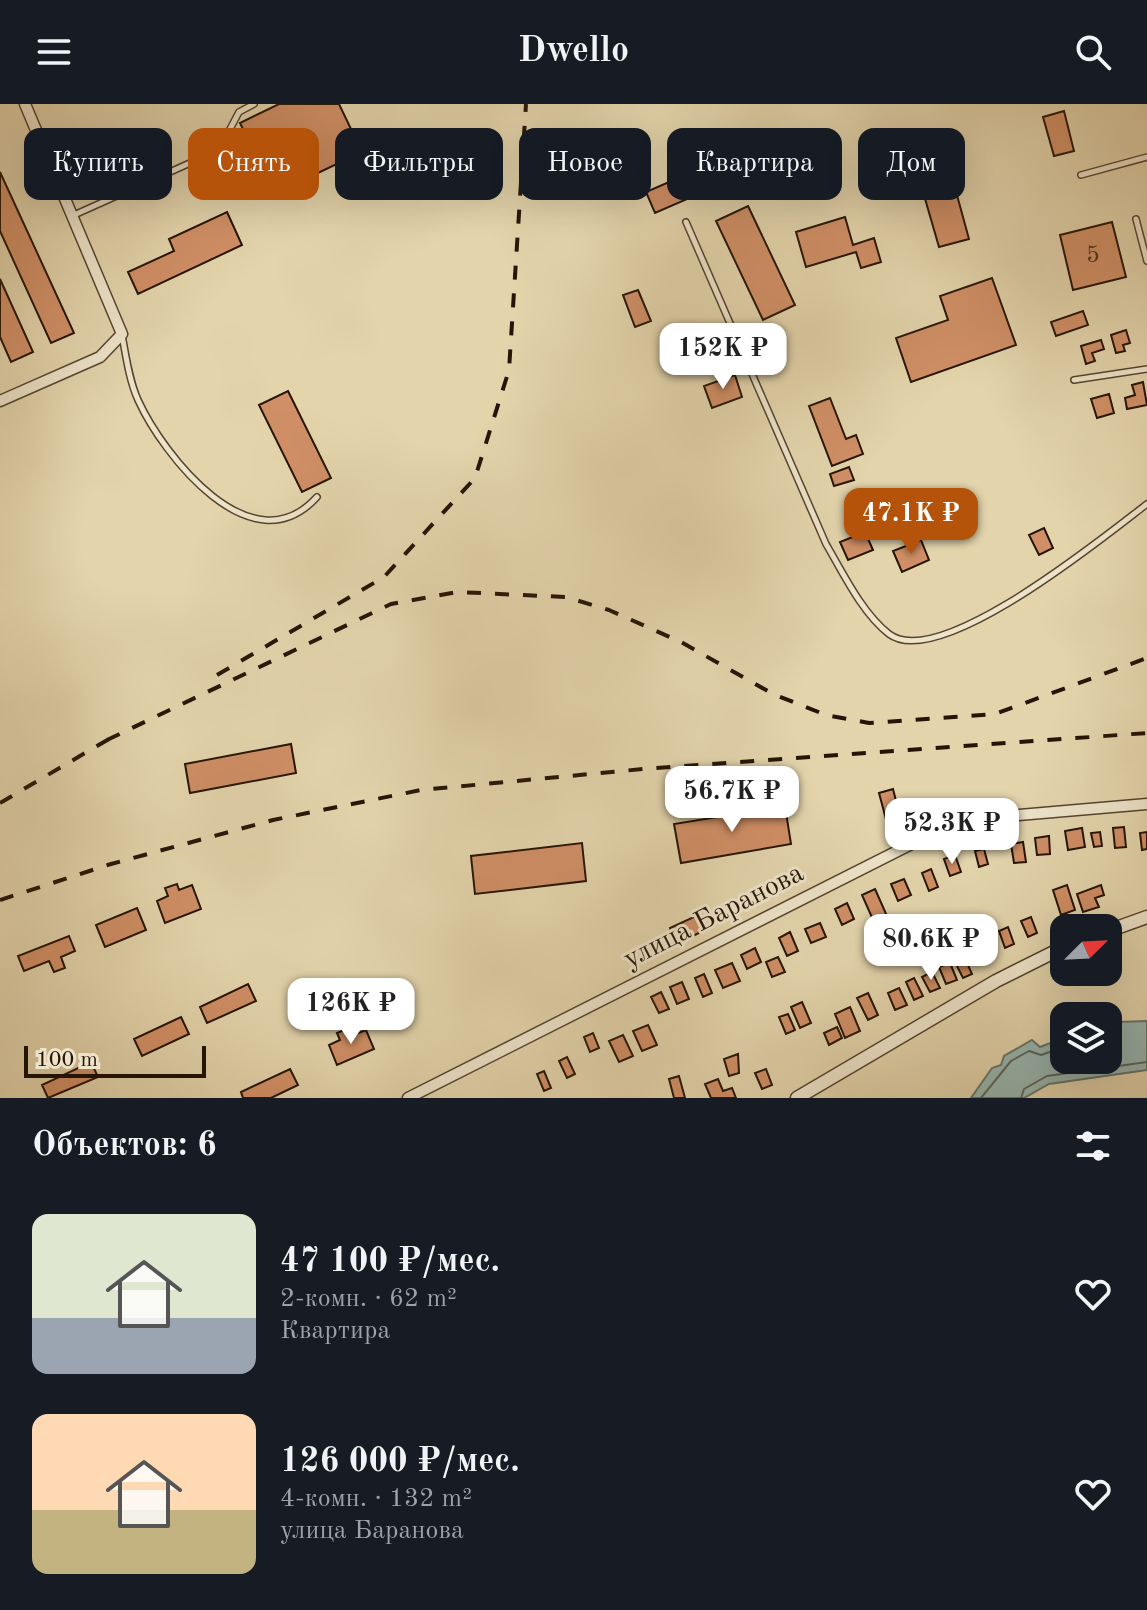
<!DOCTYPE html>
<html lang="ru">
<meta charset="utf-8">
<style>
:root{--surface:#171b24;--page:#242831;--text:#f1f3f6;--muted:#9ea1a6;--accent:#b45309}
body{margin:0;font-family:"Old Standard TT",serif;background:var(--page);color:var(--text);height:100vh;display:flex;flex-direction:column;font-size:30px;white-space:nowrap}
*{box-sizing:border-box;margin:0}
p{font-size:26px;color:var(--muted)}
.icon{flex:none;width:44px;height:44px;fill:none;stroke:currentColor;stroke-width:2;stroke-linecap:round;stroke-linejoin:round}
.map{position:relative;height:994px;overflow:hidden}
.drawer{display:flex;flex-direction:column;background:var(--surface);flex:1}
.drawer>*{flex:none}
.banner{position:absolute;left:24px;top:24px;width:1100px;height:72px;display:flex;gap:16px}
.needle{width:52px;rotate:66deg}
.controls{position:absolute;left:1050px;top:810px;display:grid;gap:16px}
.controls a{display:grid;place-items:center;width:72px;height:72px;border-radius:16px;background:var(--surface);box-shadow:0 8px 32px #0002;font-size:40px}
.scale{position:absolute;left:24px;bottom:20px;width:182px;box-sizing:border-box;padding-left:8px;border:4px solid #261506;border-top:0;font-size:22px;line-height:28px;white-space:nowrap;color:#261506;-webkit-text-stroke:6px #ede3c9;paint-order:stroke}
.price{position:absolute;translate:-50% -68px;padding:0 18px;border-radius:16px;background:#fff;color:#222;font-size:26px;line-height:52px;filter:drop-shadow(0 2px 4px #0008)}
.price::after{content:'';position:absolute;left:50%;top:48px;width:24px;height:18px;margin-left:-12px;background:inherit;clip-path:polygon(0 0,100% 0,50% 100%)}
.price.selected{background:var(--accent);color:#fff}
ul{padding:0;list-style:none}
li{display:flex;align-items:center;gap:24px;height:200px;padding:0 32px}
li span{display:grid;place-items:center;flex:none;width:224px;height:160px;border-radius:16px;color:#555}
li>.icon{margin-inline-start:auto}
span .icon{width:96px;height:96px;fill:#fffc;stroke-width:1}
li b{font-size:34px}
h2{display:flex;justify-content:space-between;align-items:center;height:96px;padding:0 32px;font-size:34px}
.tag{padding:0 28px;border-radius:16px;background:var(--surface);box-shadow:0 8px 32px #0002;font-size:28px;line-height:72px}
.tag.selected{background:var(--accent);color:#fff}
header{display:flex;justify-content:space-between;align-items:center;height:104px;padding:0 32px;background:var(--surface);font-size:36px;font-weight:800}
.map>svg:first-child{display:block}
.water{fill:#97b7b1;stroke:#6a766d;stroke-width:2}
.lines{fill:none;stroke-linecap:round;stroke-linejoin:round}
.shore{stroke:#5e665c;stroke-width:2}
.building{fill:#d08f66;stroke:#261506;stroke-width:2}
.service-casing{stroke:#554530;stroke-width:8}
.minor-casing{stroke:#554530;stroke-width:13}
.tertiary-casing{stroke:#554530;stroke-width:15}
.service{stroke:#ede3c9;stroke-width:5}
.minor{stroke:#ede3c9;stroke-width:10}
.tertiary{stroke:#ede3c9;stroke-width:12}
.rail{stroke:#261506;stroke-width:4;stroke-dasharray:14 14;stroke-linecap:butt}
.labels{text-anchor:middle;dominant-baseline:central;stroke-width:6;stroke-linejoin:round;paint-order:stroke}
.number-label{font-size:24px;fill:#50341e}
.street-label{font-size:28px;fill:#261506;stroke:#ede3c9}
</style>
<header><svg class="icon" aria-label="menu" viewBox="0 0 24 24"><path d="M4 6h16M4 12h16M4 18h16"/></svg>Dwello<svg class="icon" aria-label="search" viewBox="0 0 24 24"><circle cx="10" cy="10" r="6"/><path d="M15 15l6 6"/></svg></header>
<div class="map">
<svg width="1147" height="994" viewBox="0 0 1147 994">
<rect width="100%" height="100%" fill="#e3d4ac"/>
<filter id="stains"><feTurbulence type="fractalNoise" baseFrequency=".0025" numOctaves="4"/><feColorMatrix values="0 0 0 0 .2 0 0 0 0 .09 0 0 0 0 .02 0 0 0 .5 -.17"/></filter>
<radialGradient id="worn" r=".72"><stop offset=".6" stop-color="#630" stop-opacity="0"/><stop offset="1" stop-color="#630" stop-opacity=".3"/></radialGradient>
<path class="water" d="M 1147,917 L 1147,966 L 1049,980 L 1024,994 L 971,994 L 992,964 L 1001,961 L 1004,952 L 1032,936 L 1040,943 L 1064,934 L 1064,956 L 1108,956 L 1108,924 L 1118,918 Z"/>
<g class="lines">
<path class="shore" d="M 981,994 L 1011,957 L 1029,947 L 1041,951 L 1064,943
M 1021,994 L 1024,985 L 1047,972 L 1147,958"/>
</g>
<path class="building" d="M 279,0 L 339,0 L 362,48 L 274,90 L 240,19 Z
M 1064,7 L 1074,47 L 1054,52 L 1043,13 Z
M 738,48 L 747,69 L 655,109 L 646,88 Z
M 946,51 L 969,135 L 939,143 L 915,60 Z
M 0,68 L 74,229 L 51,239 L 0,127 Z
M 748,102 L 795,201 L 763,216 L 716,117 Z
M 227,108 L 242,141 L 138,190 L 128,168 L 174,147 L 169,135 Z
M 845,113 L 853,141 L 874,134 L 881,158 L 861,164 L 856,148 L 806,163 L 796,128 Z
M 1112,118 L 1126,173 L 1073,186 L 1060,131 Z
M 992,174 L 1016,241 L 911,278 L 896,234 L 948,216 L 940,192 Z
M 0,175 L 33,248 L 11,258 L 0,233 Z
M 638,186 L 651,217 L 635,223 L 623,191 Z
M 1083,207 L 1088,221 L 1056,232 L 1051,218 Z
M 1126,226 L 1130,239 L 1123,241 L 1125,247 L 1116,249 L 1111,231 Z
M 1101,236 L 1104,245 L 1092,249 L 1095,257 L 1086,260 L 1081,242 Z
M 735,271 L 742,293 L 712,304 L 704,282 Z
M 1143,278 L 1147,301 L 1127,305 L 1125,294 L 1135,291 L 1132,281 Z
M 288,287 L 331,374 L 302,388 L 259,301 Z
M 1109,290 L 1114,309 L 1097,314 L 1091,295 Z
M 830,294 L 846,335 L 856,331 L 863,350 L 832,362 L 809,302 Z
M 849,363 L 854,376 L 834,382 L 830,370 Z
M 1044,424 L 1053,444 L 1039,451 L 1029,431 Z
M 865,428 L 873,446 L 848,456 L 840,438 Z
M 921,436 L 929,456 L 902,468 L 893,447 Z
M 291,640 L 296,669 L 190,689 L 185,660 Z
M 893,685 L 901,716 L 887,719 L 879,689 Z
M 785,702 L 791,740 L 681,759 L 674,720 Z
M 1124,723 L 1126,743 L 1115,744 L 1113,724 Z
M 1082,724 L 1085,743 L 1068,746 L 1065,727 Z
M 1100,728 L 1102,742 L 1094,743 L 1091,729 Z
M 1147,728 L 1147,745 L 1142,746 L 1140,729 Z
M 1049,732 L 1050,750 L 1037,751 L 1035,734 Z
M 1023,738 L 1026,758 L 1014,759 L 1011,740 Z
M 582,739 L 586,777 L 475,790 L 471,752 Z
M 984,745 L 988,760 L 979,763 L 975,747 Z
M 955,751 L 961,768 L 950,772 L 944,755 Z
M 931,765 L 938,783 L 929,787 L 922,769 Z
M 904,775 L 911,791 L 898,797 L 891,780 Z
M 177,780 L 179,786 L 192,781 L 201,805 L 165,819 L 157,797 L 168,792 L 165,784 Z
M 1067,781 L 1075,806 L 1061,811 L 1053,786 Z
M 1101,781 L 1104,791 L 1095,794 L 1099,803 L 1083,808 L 1077,790 Z
M 875,785 L 887,812 L 874,818 L 862,791 Z
M 847,799 L 854,815 L 842,821 L 835,805 Z
M 137,804 L 146,826 L 105,843 L 96,821 Z
M 698,811 L 705,826 L 677,840 L 670,824 Z
M 1031,813 L 1037,829 L 1028,833 L 1021,817 Z
M 820,819 L 826,833 L 811,839 L 805,825 Z
M 1008,823 L 1014,840 L 1005,844 L 999,827 Z
M 790,828 L 798,847 L 787,852 L 779,834 Z
M 69,832 L 75,847 L 61,853 L 65,864 L 54,868 L 49,857 L 24,867 L 18,852 Z
M 984,840 L 991,857 L 982,861 L 975,844 Z
M 755,844 L 761,858 L 747,865 L 741,851 Z
M 963,850 L 972,870 L 963,874 L 953,854 Z
M 778,853 L 785,868 L 772,873 L 766,858 Z
M 732,859 L 740,877 L 723,884 L 715,866 Z
M 950,859 L 957,876 L 946,880 L 939,863 Z
M 932,868 L 940,884 L 930,888 L 922,873 Z
M 704,870 L 712,889 L 703,893 L 695,874 Z
M 914,874 L 923,892 L 914,896 L 906,878 Z
M 682,878 L 689,895 L 677,900 L 670,883 Z
M 248,880 L 256,897 L 207,919 L 200,903 Z
M 899,884 L 907,901 L 895,906 L 888,889 Z
M 661,888 L 669,905 L 659,909 L 651,893 Z
M 868,889 L 878,911 L 868,916 L 857,894 Z
M 802,898 L 811,919 L 800,924 L 791,903 Z
M 850,903 L 860,927 L 845,934 L 835,910 Z
M 788,910 L 795,926 L 786,930 L 779,913 Z
M 181,913 L 189,930 L 142,952 L 134,935 Z
M 648,921 L 657,941 L 642,947 L 633,927 Z
M 837,923 L 842,934 L 829,941 L 824,929 Z
M 349,924 L 353,931 L 366,926 L 374,945 L 337,961 L 329,941 L 340,936 L 337,929 Z
M 593,929 L 599,944 L 590,948 L 584,933 Z
M 623,931 L 633,952 L 619,958 L 609,937 Z
M 738,950 L 739,969 L 729,972 L 724,955 Z
M 567,953 L 575,970 L 567,974 L 559,957 Z
M 91,958 L 98,973 L 48,994 L 42,981 Z
M 290,965 L 298,981 L 271,994 L 243,994 L 241,988 Z
M 766,965 L 772,981 L 762,985 L 755,969 Z
M 544,967 L 551,984 L 544,987 L 537,970 Z
M 679,972 L 685,994 L 674,994 L 669,975 Z
M 718,975 L 723,987 L 732,984 L 736,994 L 711,994 L 705,980 Z"/>
<g class="lines">
<defs>
<path id="service" d="M 1081,71 L 1147,53
M 74,111 L 219,46 L 239,8 L 254,0
M 1136,115 L 1147,157
M 686,118 L 826,440 C 843,469 862,509 889,530 C 939,568 1105,432 1147,400
M 122,231 C 126,252 129,276 138,296 C 163,351 252,465 317,393
M 1074,276 L 1147,265"/>
<path id="minor" d="M 0,297 L 100,253 L 122,230 L 25,0
M 408,994 L 959,716 L 1147,700"/>
<path id="tertiary" d="M 1108,827 L 1147,813
M 797,994 L 996,877 L 1064,843"/>
</defs>
<use href="#service" class="service-casing"/>
<use href="#minor" class="minor-casing"/>
<use href="#tertiary" class="tertiary-casing"/>
<use href="#service" class="service"/>
<use href="#minor" class="minor"/>
<use href="#tertiary" class="tertiary"/>
<path class="rail" d="M 217,571 L 384,473 L 475,374 L 509,266 L 526,0
M 107,636 L 391,500 L 457,488 L 566,493 L 609,506 L 681,538 L 773,590 L 826,611 L 869,619 L 995,610 L 1147,554
M 0,699 L 114,632
M 0,796 L 111,760 L 273,716 L 421,686 L 643,665 L 1147,629"/>
</g>
<g class="labels">
<g class="number-label">
<text x="1093" y="152">5</text>
</g>
<g class="street-label">
<text transform="translate(714 813) rotate(-27)">улица Баранова</text>
</g>
</g>
<rect width="100%" height="100%" filter="url(#stains)"/>
<rect width="100%" height="100%" fill="url(#worn)"/>
</svg>
<div class="controls">
<a><svg class="needle" viewBox="-14 -14 28 28"><path d="M0-13l5 13h-10z" fill="#e53935"/><path d="M0 13l5-13h-10z" fill="#9ea1a6"/></svg></a>
<a><svg class="icon" aria-label="layers" viewBox="0 0 24 24"><path d="M12 4l9 5-9 5-9-5zM3 14l9 5 9-5"/></svg></a>
</div>
<div class="scale">100 m</div>
<b class="price" style="left:723px;top:287px">152K ₽</b>
<b class="price selected" style="left:911px;top:452px">47.1K ₽</b>
<b class="price" style="left:732px;top:730px">56.7K ₽</b>
<b class="price" style="left:952px;top:762px">52.3K ₽</b>
<b class="price" style="left:931px;top:878px">80.6K ₽</b>
<b class="price" style="left:351px;top:942px">126K ₽</b>
<div class="banner">
<a class="tag">Купить</a>
<a class="tag selected">Снять</a>
<a class="tag">Фильтры</a>
<a class="tag">Новое</a>
<a class="tag">Квартира</a>
<a class="tag">Дом</a>
</div>
</div>
<section class="drawer">
<h2>Объектов: 6<svg class="icon" aria-label="filters" viewBox="0 0 24 24"><path d="M4 7h16M4 17h16"/><circle cx="9" cy="7" r="2"/><circle cx="15" cy="17" r="2"/></svg></h2>
<ul>
<li><span style="background:linear-gradient(#dfe7d0 65%,#9aa5b1 0)"><svg class="icon" aria-label="home" viewBox="0 0 24 24"><path d="M3 11l9-7 9 7M6 9v11h12V9"/></svg></span><div><b>47 100 ₽/мес.</b><p>2-комн. · 62 m²</p><p>Квартира</p></div><svg class="icon" aria-label="heart" viewBox="0 0 24 24"><path d="M12 20l-8-8c-3-5 5-10 8-4 3-6 11-1 8 4z"/></svg></li>
<li><span style="background:linear-gradient(#ffd9b3 60%,#c2b280 0)"><svg class="icon" aria-label="home" viewBox="0 0 24 24"><path d="M3 11l9-7 9 7M6 9v11h12V9"/></svg></span><div><b>126 000 ₽/мес.</b><p>4-комн. · 132 m²</p><p>улица Баранова</p></div><svg class="icon" aria-label="heart" viewBox="0 0 24 24"><path d="M12 20l-8-8c-3-5 5-10 8-4 3-6 11-1 8 4z"/></svg></li>
</ul>
</section>
